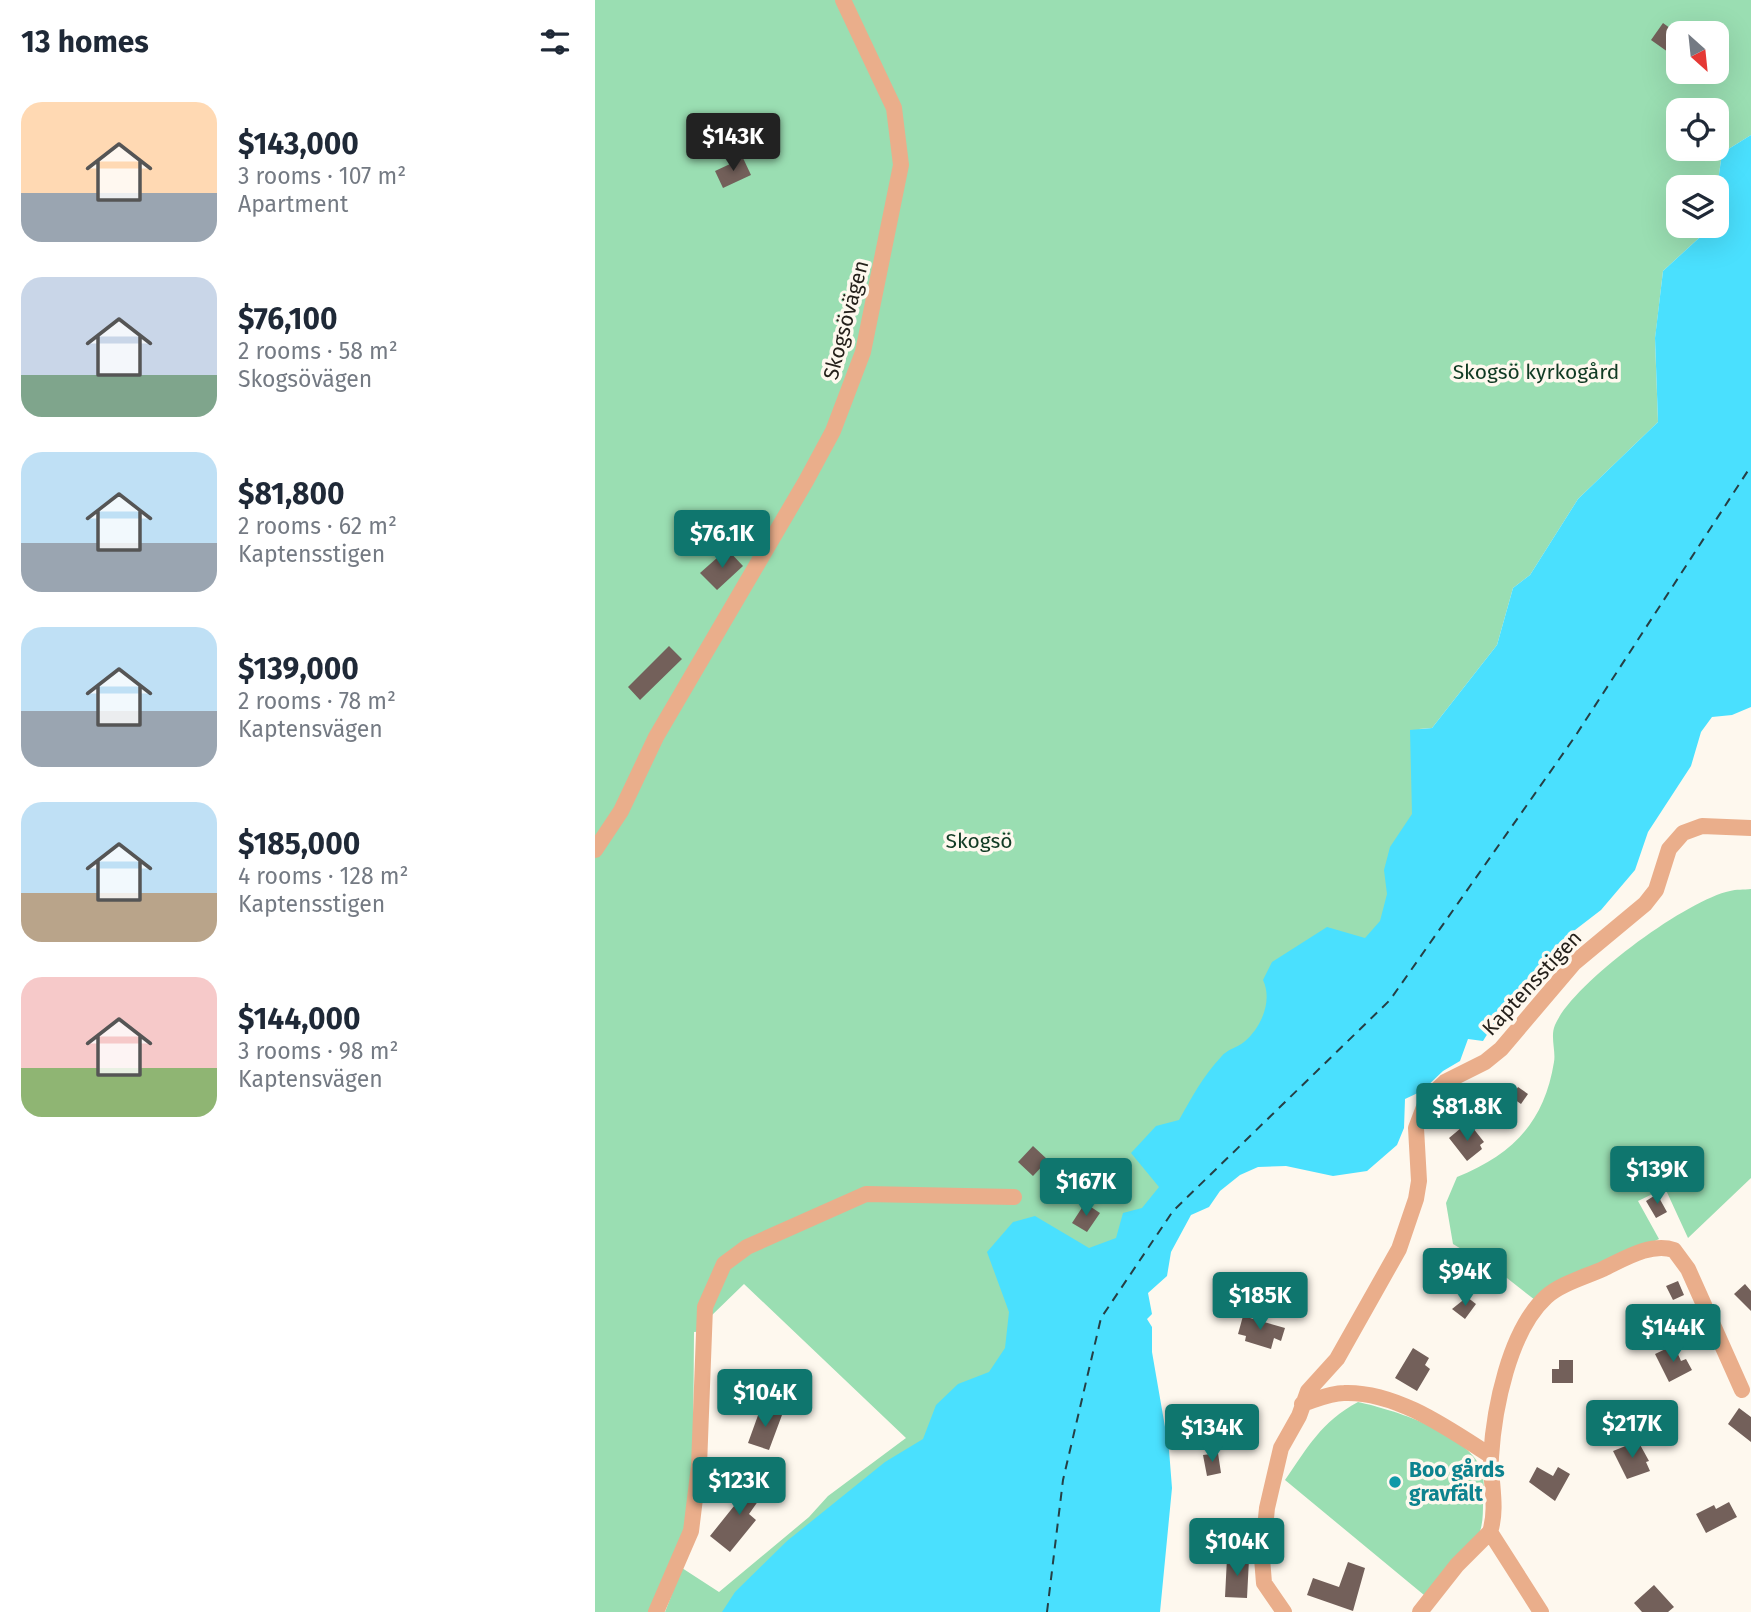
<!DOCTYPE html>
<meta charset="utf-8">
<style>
:root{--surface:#fff;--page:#f2f2f3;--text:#1f2937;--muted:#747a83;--accent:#0f766e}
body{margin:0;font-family:"Fira Sans",sans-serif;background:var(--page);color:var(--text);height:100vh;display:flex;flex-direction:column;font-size:26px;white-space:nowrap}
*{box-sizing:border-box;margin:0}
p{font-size:23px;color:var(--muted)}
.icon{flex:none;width:38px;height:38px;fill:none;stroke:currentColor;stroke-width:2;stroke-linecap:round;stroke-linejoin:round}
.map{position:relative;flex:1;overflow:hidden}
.sheet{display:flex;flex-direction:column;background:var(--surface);width:595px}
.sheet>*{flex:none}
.needle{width:46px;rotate:153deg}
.controls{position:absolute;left:1071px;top:21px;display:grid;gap:14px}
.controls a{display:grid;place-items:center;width:63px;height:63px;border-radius:14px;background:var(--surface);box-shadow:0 7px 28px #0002;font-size:35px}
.price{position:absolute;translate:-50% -60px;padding:0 16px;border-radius:7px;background:var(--accent);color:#fff;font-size:23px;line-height:46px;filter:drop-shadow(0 2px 4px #0008)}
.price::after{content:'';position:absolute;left:50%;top:42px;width:21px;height:16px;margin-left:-10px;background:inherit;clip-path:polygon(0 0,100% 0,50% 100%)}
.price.current{background:#222;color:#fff}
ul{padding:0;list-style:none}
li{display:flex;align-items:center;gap:21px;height:175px;padding:0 21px}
li span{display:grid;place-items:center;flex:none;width:196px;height:140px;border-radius:21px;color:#555}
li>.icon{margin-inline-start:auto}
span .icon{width:84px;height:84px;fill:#fffc;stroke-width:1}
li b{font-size:30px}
h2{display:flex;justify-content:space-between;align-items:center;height:84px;padding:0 21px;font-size:30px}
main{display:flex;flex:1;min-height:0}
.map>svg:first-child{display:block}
.green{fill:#9adeb2;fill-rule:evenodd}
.water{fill:#4ae0fe}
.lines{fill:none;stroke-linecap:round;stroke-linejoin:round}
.ferry{stroke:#263f45;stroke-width:2;stroke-dasharray:9 7;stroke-linecap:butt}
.building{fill:#73605a}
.minor{stroke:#eaae8b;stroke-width:16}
.culture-dot{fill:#0f9aa8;stroke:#fef8ee;stroke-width:2.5}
.labels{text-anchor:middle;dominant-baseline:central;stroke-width:7;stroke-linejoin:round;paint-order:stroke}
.street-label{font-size:21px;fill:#25211b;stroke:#fef8ee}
.park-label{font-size:21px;fill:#103a23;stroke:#fef8ee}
.culture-label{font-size:21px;font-weight:bold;fill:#0d838f;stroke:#fef8ee;text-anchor:start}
</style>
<main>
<section class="sheet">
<h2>13 homes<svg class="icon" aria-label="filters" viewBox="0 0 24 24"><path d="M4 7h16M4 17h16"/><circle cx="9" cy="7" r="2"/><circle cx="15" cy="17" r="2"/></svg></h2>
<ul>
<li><span style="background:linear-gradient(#ffd9b3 65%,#9aa5b1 0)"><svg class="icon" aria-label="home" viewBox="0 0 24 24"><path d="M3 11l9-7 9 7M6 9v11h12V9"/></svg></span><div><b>$143,000</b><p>3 rooms · 107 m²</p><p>Apartment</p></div></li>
<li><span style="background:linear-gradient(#c9d6e8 70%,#7fa58c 0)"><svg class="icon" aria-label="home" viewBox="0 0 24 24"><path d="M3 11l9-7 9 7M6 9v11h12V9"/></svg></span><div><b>$76,100</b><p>2 rooms · 58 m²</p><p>Skogsövägen</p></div></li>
<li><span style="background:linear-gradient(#bfe0f5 65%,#9aa5b1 0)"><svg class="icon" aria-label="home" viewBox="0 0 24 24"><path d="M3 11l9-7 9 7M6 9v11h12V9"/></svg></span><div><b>$81,800</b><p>2 rooms · 62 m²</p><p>Kaptensstigen</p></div></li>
<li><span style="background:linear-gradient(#bfe0f5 60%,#9aa5b1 0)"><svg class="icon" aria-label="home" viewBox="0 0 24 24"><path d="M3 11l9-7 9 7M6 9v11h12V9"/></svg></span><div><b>$139,000</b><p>2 rooms · 78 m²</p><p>Kaptensvägen</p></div></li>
<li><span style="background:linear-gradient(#bfe0f5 65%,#b9a48a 0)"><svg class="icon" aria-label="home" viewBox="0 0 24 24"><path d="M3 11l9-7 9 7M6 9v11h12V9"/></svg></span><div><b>$185,000</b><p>4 rooms · 128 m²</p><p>Kaptensstigen</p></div></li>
<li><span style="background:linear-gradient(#f6c9c9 65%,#8fb573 0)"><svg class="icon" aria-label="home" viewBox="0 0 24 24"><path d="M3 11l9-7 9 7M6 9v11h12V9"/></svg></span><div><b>$144,000</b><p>3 rooms · 98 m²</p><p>Kaptensvägen</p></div></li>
</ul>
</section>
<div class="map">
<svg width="1156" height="1612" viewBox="0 0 1156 1612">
<rect width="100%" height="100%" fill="#fef8ee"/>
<path class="green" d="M 0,0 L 1156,0 L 1156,135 L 1127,153 L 1122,188 L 1083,187 L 1083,226 L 1117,226 L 1068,271 L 1060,339 L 1063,422 L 983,499 L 935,575 L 918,588 L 902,645 L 837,728 L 824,729 L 939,794 L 605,1156 L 422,1612 L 70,1612 L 87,1568 L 124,1592 L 214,1517 L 233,1496 L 311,1438 L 149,1284 L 114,1318 L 114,1331 L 99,1332 L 98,1455 L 90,1536 L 54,1612 L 0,1612 ZM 1083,33 L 1122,33 L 1122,72 L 1083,72 ZM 1083,110 L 1122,110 L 1122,149 L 1083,149 Z
M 1156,889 L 1156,1178 L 1093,1238 L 1070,1188 L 1043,1201 L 1064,1239 L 940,1300 L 903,1271 L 858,1244 L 851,1203 L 862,1177 C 916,1155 949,1124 959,1062 C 961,1051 955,1036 960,1025 C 977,984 1091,900 1135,891 C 1141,889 1149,890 1156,889 Z
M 763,1402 C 799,1410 867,1431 885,1466 C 890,1478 889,1491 888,1503 C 888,1515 888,1529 881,1540 C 867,1560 845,1577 829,1595 L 690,1480 C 713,1447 726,1422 763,1402 Z"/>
<path class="water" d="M 1156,135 L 1156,707 L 1137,715 L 1117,717 L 1106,732 L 1096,766 L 1053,832 L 1040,870 L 1006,910 L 967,940 L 914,1000 L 888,1041 L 873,1039 L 865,1061 L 848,1071 L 827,1091 L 810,1099 L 809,1128 L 802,1145 L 772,1171 L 738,1176 L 691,1166 L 663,1167 L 645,1175 L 625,1191 L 614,1207 L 596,1215 L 576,1252 L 572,1276 L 553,1293 L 557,1314 L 552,1319 L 557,1327 L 557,1352 L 574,1450 L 577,1488 L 565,1612 L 127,1612 L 140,1592 L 192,1541 L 290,1462 L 328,1439 L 341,1405 L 363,1384 L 394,1372 L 410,1348 L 414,1312 L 392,1252 L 418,1222 L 440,1216 L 494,1248 L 521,1238 L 528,1213 L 547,1208 L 564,1187 L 536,1153 L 561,1126 L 584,1120 C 597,1097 608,1076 626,1057 C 632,1049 642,1048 649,1042 C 666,1028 678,1001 668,980 L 677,962 L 732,927 L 770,938 L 785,921 L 792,894 L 789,870 L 795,847 L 817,814 L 815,730 L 837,728 L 902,645 L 918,588 L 935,575 L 983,499 L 1063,422 L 1060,338 L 1068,271 L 1117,226 L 1122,226 L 1122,188 L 1127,153 Z"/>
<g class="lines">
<path class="ferry" d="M 452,1612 L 468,1480 L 506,1318 L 578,1211 L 795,1000 L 979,738 L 1156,466"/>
</g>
<path class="building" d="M 1068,23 L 1083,34 L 1073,52 L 1056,40 Z
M 120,121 L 127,137 L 108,146 L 100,131 Z
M 148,158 L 156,175 L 128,188 L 120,171 Z
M 132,549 L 148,566 L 122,590 L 105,573 Z
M 74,646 L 87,659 L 45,700 L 33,687 Z
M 923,1087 L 933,1094 L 926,1104 L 916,1097 Z
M 866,1128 L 871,1134 L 878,1128 L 889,1142 L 885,1145 L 887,1149 L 872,1161 L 854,1138 Z
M 438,1146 L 453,1160 L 438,1176 L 423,1162 Z
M 1062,1194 L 1072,1212 L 1061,1218 L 1051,1201 Z
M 490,1203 L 505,1213 L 492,1232 L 477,1223 Z
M 1083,1281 L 1089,1295 L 1078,1300 L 1071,1286 Z
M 1150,1284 L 1156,1291 L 1156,1311 L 1139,1294 Z
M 872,1297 L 881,1304 L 870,1319 L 857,1309 Z
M 648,1316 L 690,1328 L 686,1341 L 679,1338 L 676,1349 L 650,1341 L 651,1336 L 643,1334 Z
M 1079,1345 L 1086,1361 L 1091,1359 L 1097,1370 L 1074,1382 L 1060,1354 Z
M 818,1348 L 834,1358 L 830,1365 L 835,1369 L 822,1391 L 800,1378 Z
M 964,1360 L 978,1360 L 978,1383 L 957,1383 L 957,1369 L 964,1369 Z
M 166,1407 L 187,1415 L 174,1450 L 153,1443 Z
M 1144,1408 L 1156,1417 L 1156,1442 L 1133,1424 Z
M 1043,1441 L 1054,1461 L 1051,1462 L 1055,1471 L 1032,1479 L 1018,1451 Z
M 623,1453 L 626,1473 L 612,1476 L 608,1455 Z
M 942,1467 L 958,1476 L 963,1467 L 975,1474 L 960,1501 L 934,1482 Z
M 153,1477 L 171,1490 L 154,1514 L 161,1520 L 135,1552 L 115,1536 L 151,1491 L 146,1488 Z
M 1134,1502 L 1142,1517 L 1111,1533 L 1101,1514 L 1119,1505 L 1121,1509 Z
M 632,1558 L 654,1559 L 652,1598 L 630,1597 Z
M 753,1562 L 770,1568 L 758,1611 L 712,1595 L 718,1578 L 744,1587 Z
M 1059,1585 L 1079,1607 L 1073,1612 L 1047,1612 L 1039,1603 Z"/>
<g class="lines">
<path class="minor" d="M 0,850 L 26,811 L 61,737 L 211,481 L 238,431 L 268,352 L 306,165 L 299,108 L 248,0
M 707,1404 C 720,1400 735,1393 749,1393 C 801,1391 854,1429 896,1456
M 895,1532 C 903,1507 895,1482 896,1457 C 899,1409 914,1331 951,1297 C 965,1284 990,1277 1008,1269 C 1029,1259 1056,1242 1079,1250 L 1093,1269 L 1147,1390
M 61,1612 L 96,1531 L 104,1466 L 110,1307 L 129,1264 L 152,1247 L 271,1194 L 419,1197
M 689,1612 L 669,1583 L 667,1558 L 672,1508 L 686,1448 L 704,1416 L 713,1391 L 742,1359 L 804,1249 L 821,1199 L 824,1181 L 821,1128 L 832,1099 L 850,1082 L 890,1062 L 906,1049 L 979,963 L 1050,904 L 1061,890 L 1074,849 L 1088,833 L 1107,826 L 1156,828
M 825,1612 L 862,1565 L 895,1532 L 946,1612"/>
</g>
<circle class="culture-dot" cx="800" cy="1482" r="7"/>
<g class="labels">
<g class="street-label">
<text transform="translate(251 320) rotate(-75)">Skogsövägen</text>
<text transform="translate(937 983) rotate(-47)">Kaptensstigen</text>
</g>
<g class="park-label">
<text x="941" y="372">Skogsö kyrkogård</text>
<text x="384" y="841">Skogsö</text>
</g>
<g class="culture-label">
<text x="814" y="1470">Boo gårds<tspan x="814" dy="24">gravfält</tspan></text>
</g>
</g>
</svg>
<div class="controls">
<a><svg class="needle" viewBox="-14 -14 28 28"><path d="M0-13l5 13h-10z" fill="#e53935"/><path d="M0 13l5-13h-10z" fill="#747a83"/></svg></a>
<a><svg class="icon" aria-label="locate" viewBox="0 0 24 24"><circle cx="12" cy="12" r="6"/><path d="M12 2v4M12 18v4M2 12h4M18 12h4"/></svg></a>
<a><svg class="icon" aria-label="layers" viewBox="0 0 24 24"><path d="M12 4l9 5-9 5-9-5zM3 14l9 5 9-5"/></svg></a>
</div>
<b class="price current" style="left:138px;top:173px">$143K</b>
<b class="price" style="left:127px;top:570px">$76.1K</b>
<b class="price" style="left:872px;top:1143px">$81.8K</b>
<b class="price" style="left:1062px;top:1206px">$139K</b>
<b class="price" style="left:491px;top:1218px">$167K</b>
<b class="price" style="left:870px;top:1308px">$94K</b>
<b class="price" style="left:665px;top:1332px">$185K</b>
<b class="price" style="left:1078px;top:1364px">$144K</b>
<b class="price" style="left:170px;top:1429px">$104K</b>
<b class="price" style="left:1037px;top:1460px">$217K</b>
<b class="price" style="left:617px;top:1464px">$134K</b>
<b class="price" style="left:144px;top:1517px">$123K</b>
<b class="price" style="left:642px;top:1578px">$104K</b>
</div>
</main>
